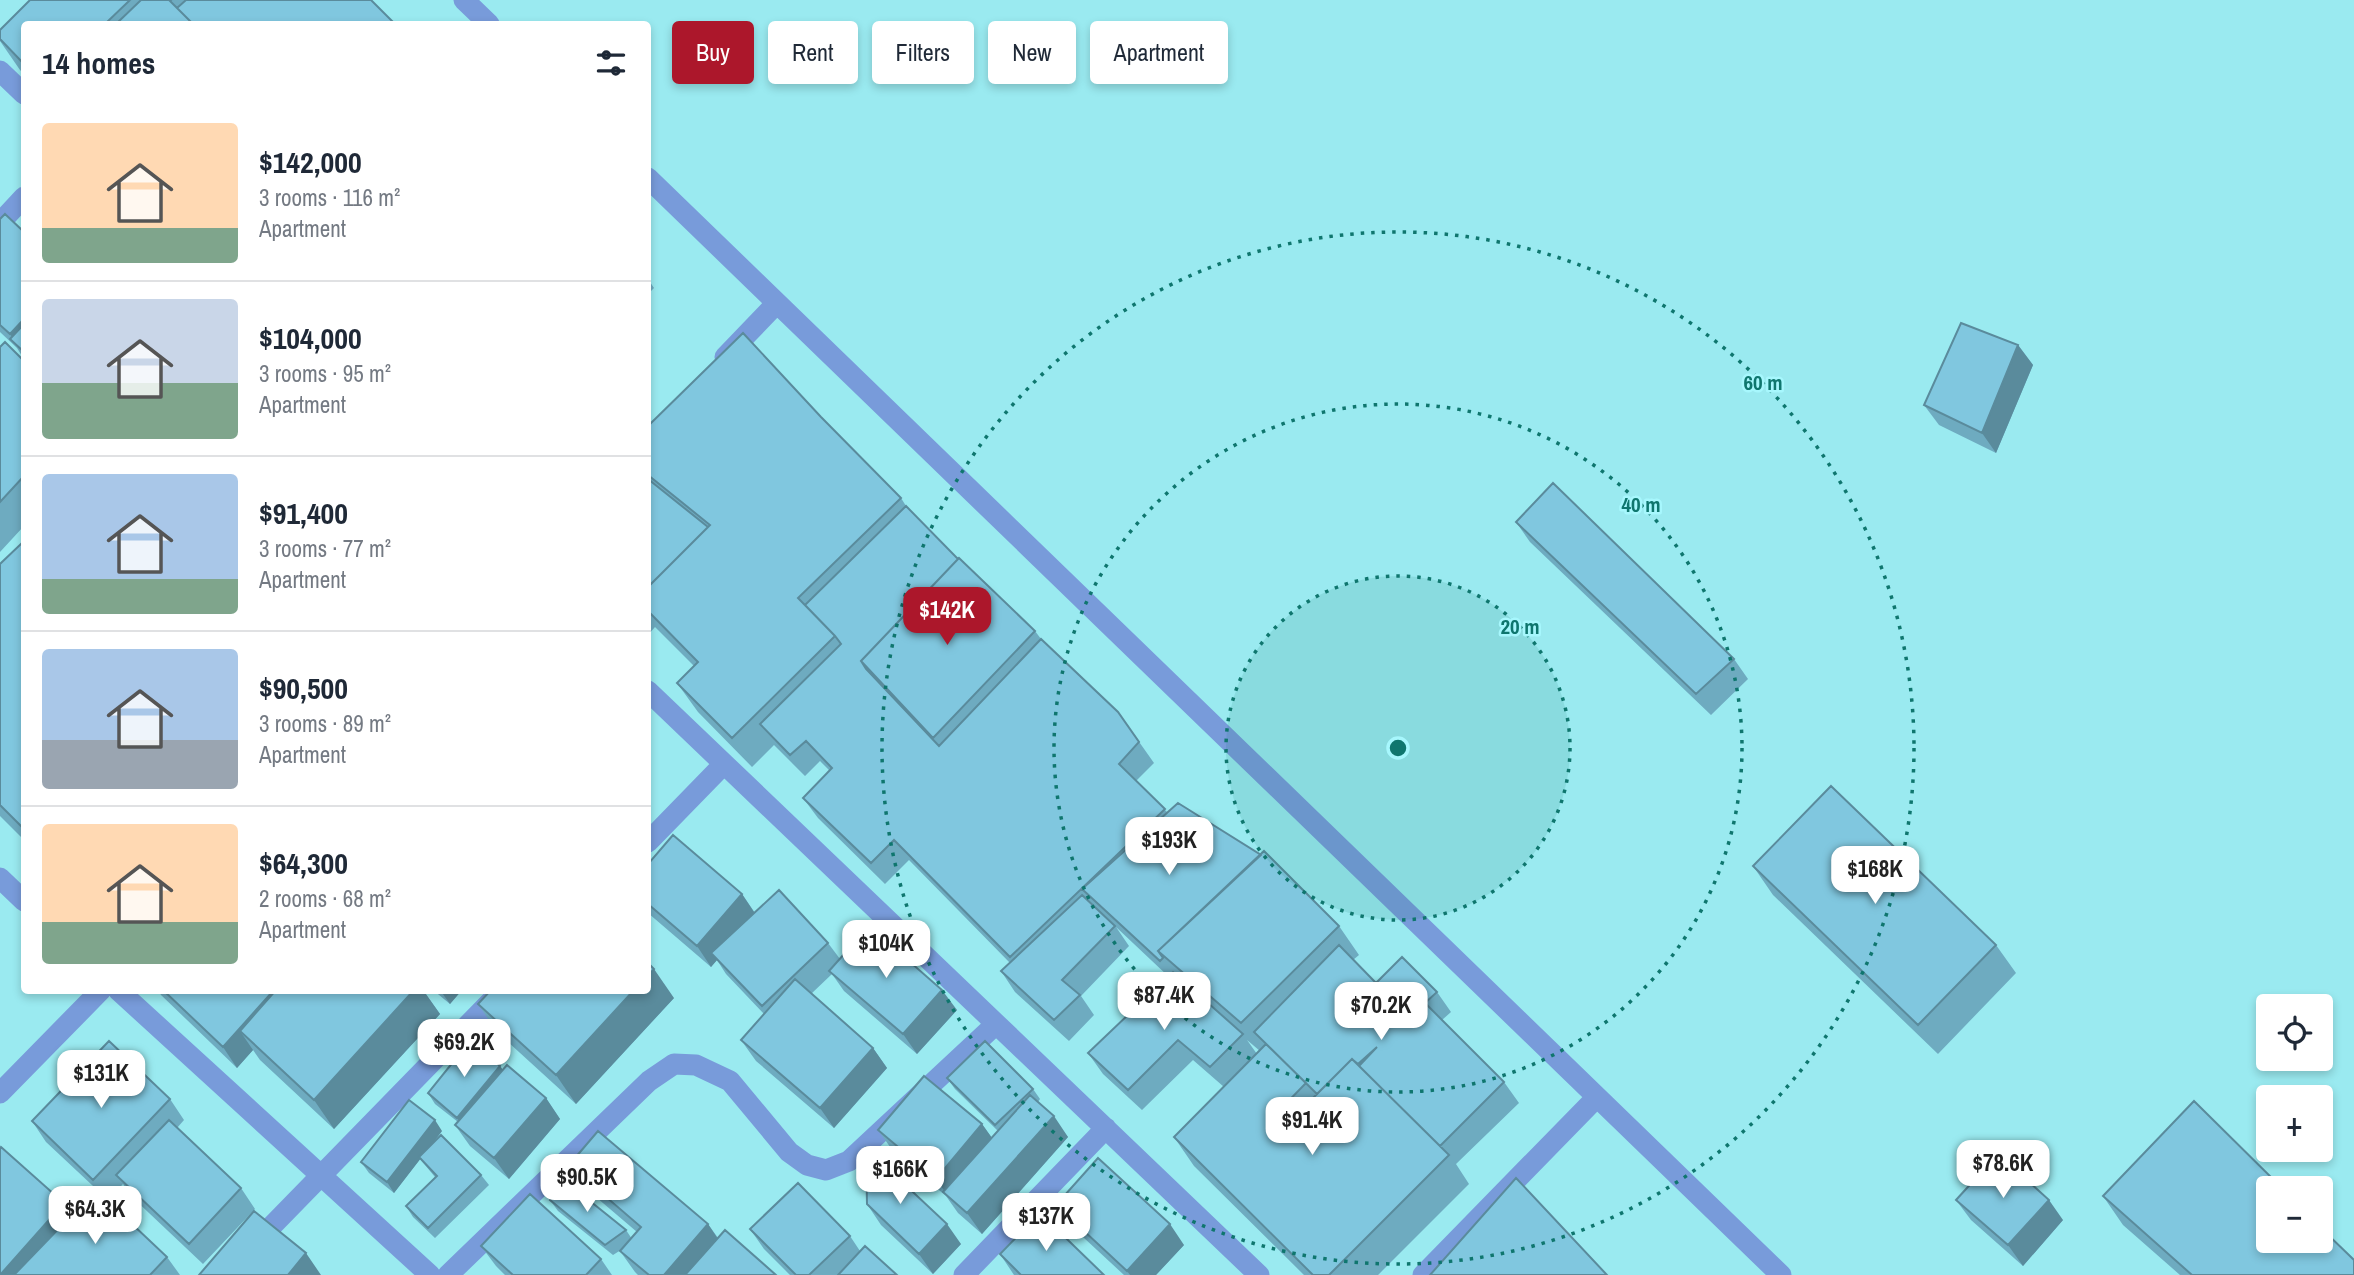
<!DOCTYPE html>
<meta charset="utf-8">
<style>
:root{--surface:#fff;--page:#f6f6f7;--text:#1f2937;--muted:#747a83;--line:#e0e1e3;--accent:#ac172b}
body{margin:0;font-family:"Archivo Narrow",sans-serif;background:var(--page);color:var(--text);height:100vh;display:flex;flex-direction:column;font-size:26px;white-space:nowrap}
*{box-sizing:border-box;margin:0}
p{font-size:23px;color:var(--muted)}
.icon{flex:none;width:38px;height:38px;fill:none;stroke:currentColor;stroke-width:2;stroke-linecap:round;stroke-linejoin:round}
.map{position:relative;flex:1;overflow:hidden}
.side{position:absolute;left:21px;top:21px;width:630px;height:973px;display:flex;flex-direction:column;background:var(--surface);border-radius:7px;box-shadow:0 4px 10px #0003}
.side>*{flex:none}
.banner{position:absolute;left:672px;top:21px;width:665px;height:63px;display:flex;gap:14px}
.controls{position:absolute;left:2256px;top:994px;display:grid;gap:14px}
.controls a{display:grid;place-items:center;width:77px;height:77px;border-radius:7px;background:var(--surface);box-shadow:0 4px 10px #0003;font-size:35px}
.price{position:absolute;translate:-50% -60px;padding:0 16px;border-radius:14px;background:#fff;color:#222;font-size:23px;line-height:46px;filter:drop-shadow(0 2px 4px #0008)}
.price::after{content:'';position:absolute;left:50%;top:42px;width:21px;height:16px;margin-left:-10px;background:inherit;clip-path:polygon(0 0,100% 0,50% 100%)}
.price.selected{background:var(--accent);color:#fff}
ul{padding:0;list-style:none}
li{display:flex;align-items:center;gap:21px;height:175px;padding:0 21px}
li+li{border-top:2px solid var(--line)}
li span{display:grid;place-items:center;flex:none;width:196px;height:140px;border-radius:7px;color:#555}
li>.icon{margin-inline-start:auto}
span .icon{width:84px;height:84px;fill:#fffc;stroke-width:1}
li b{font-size:30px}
h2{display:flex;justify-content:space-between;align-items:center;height:84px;padding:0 21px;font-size:30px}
.tag{padding:0 24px;border-radius:7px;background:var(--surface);box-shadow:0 4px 10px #0003;font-size:24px;line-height:63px}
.tag.selected{background:var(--accent);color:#fff}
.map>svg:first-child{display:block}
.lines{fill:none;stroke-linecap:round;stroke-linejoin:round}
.minor{stroke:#789bda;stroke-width:21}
.wall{fill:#6eabc0;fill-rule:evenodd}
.shaded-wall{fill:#5a8b9c}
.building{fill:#80c7df;stroke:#5a8b9c;stroke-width:2}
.ring{fill:none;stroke:#0f766e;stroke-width:3.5;stroke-dasharray:3.5 7}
.centre{fill:#0f766e;stroke:#a7f7fd;stroke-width:3.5}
.ring-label{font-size:21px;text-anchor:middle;font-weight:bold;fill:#0f766e;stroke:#a7f7fd;stroke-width:5;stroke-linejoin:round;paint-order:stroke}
</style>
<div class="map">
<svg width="2354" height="1275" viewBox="0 0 2354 1275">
<rect width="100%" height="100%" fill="#9aeaf0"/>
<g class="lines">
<path class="minor" d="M 464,0 L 489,24
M 0,71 L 24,94
M 648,178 L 1781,1275
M 0,223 L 24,197
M 725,357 L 777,303
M 648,691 L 1259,1275
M 648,842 L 724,764
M 0,878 L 24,901
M 118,990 L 430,1275
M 0,1093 L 101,990
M 224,1275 L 502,990
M 448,1275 L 649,1081 L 674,1064 L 696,1065 L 730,1081 L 789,1152 L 807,1165 L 826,1170 L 849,1161 L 996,1024
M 964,1275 L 1106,1128
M 1423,1275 L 1597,1097"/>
</g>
<path class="wall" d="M 30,0 L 371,0 L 395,24 L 24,24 L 24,74 L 20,70 L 0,41 L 0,30 Z
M 0,219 L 24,232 L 24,359 L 17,348 L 0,332 Z
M 648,279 L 654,288 L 648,294 Z
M 2018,345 L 2033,365 L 1996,453 L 1939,425 L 1924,405 Z
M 0,347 L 24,361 L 24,526 L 0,552 Z
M 821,417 L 901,498 L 906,506 L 958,559 L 1035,631 L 1041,639 L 1118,712 L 1154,763 L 1136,781 L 1167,812 L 1339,926 L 1359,955 L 1353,960 L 1376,983 L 1437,992 L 1451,1012 L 1442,1020 L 1504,1082 L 1519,1103 L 1456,1164 L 1469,1184 L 1378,1275 L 1304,1275 L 1194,1166 L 1174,1137 L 1224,1087 L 1193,1060 L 1142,1110 L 1103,1074 L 1088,1053 L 1169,977 L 1116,927 L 1129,946 L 1081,996 L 1094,1015 L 1069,1041 L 1015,992 L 1001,971 L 1010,963 L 909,860 L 885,884 L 818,818 L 803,798 L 830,771 L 820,761 L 805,776 L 774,745 L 752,767 L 698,712 L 677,683 L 694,666 L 655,627 L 648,635 L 648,426 ZM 1247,1040 L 1260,1051 L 1257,1054 Z
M 1516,522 L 1734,659 L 1748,679 L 1711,715 L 1530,542 Z
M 24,541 L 24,840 L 0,816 L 0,564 Z
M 648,864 L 742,894 L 755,913 L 828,943 L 840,959 L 957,1010 L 917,1054 L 844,991 L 832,974 L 811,994 L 873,1048 L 887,1068 L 834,1128 L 756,1061 L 741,1040 L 764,1014 L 726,974 L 717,960 L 711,967 L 648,913 Z
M 1753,866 L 1996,945 L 2016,973 L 1938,1054 L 1773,895 Z
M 158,990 L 423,990 L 440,1014 L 334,1129 L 260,1060 L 253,1050 L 237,1068 L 161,995 Z
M 433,990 L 462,990 L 450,1004 Z
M 674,998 L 576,1104 L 498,1033 L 478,1004 Z
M 500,1066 L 503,1070 L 546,1098 L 560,1119 L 509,1179 L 470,1146 L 455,1125 L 458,1122 L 435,1104 L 428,1093 Z
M 947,1078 L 1033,1089 L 1040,1099 L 1038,1102 L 1068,1137 L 982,1234 L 958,1213 L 946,1196 L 893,1151 L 878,1130 L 982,1124 L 992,1138 L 998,1131 L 955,1089 Z
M 170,1099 L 184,1120 L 177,1128 L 241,1188 L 255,1209 L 203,1264 L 131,1196 L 123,1184 L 108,1200 L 46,1142 L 32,1121 Z
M 442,1131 L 434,1142 L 481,1175 L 489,1185 L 435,1238 L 413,1217 L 406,1206 L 435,1177 L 420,1159 L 394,1193 L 369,1173 L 361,1162 Z
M 569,1165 L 708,1224 L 718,1238 L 776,1275 L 638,1275 L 635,1272 L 620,1251 L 624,1248 L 613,1255 L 558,1211 L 550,1200 L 626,1230 L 632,1239 L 637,1232 L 583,1186 Z
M 2103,1196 L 2354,1275 L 2180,1275 L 2123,1225 Z
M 1956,1200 L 2063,1220 L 2023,1266 L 1971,1220 Z
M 64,1203 L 72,1215 L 167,1257 L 180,1275 L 0,1275 Z
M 867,1204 L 961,1244 L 933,1274 L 881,1225 Z
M 1056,1205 L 1184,1245 L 1156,1275 L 1124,1275 L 1070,1225 Z
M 750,1229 L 850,1236 L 860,1251 L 897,1275 L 790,1275 L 764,1249 Z
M 481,1246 L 601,1259 L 612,1275 L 505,1275 L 496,1266 Z
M 1000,1254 L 1104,1275 L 1014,1275 Z"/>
<path class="shaded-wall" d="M 24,319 L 24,352 L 18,346 L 10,334 Z
M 2018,345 L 2033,365 L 1996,453 L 1982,433 Z
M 742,894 L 756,915 L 711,953 L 717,960 L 711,967 L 697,946 Z
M 654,969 L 674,998 L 576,1104 L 556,1075 L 634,990 L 648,990 L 648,976 Z
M 274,990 L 307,990 L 240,1031 L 253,1050 L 237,1068 L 223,1047 Z
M 414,990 L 423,990 L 440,1014 L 334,1129 L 314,1100 Z
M 440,990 L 462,990 L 450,1004 Z
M 942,990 L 957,1010 L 917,1054 L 903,1034 Z
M 873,1048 L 887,1068 L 834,1128 L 820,1108 Z
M 500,1066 L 507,1076 L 465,1128 L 457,1118 Z
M 546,1098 L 560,1119 L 509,1179 L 494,1158 Z
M 1054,1116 L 1068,1137 L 982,1234 L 967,1213 Z
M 435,1120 L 442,1131 L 394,1193 L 387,1182 Z
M 982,1124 L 997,1145 L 948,1196 L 936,1179 Z
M 2049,1200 L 2063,1220 L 2023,1266 L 2008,1245 Z
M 64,1203 L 78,1223 L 32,1275 L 0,1275 Z
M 708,1224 L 722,1245 L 696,1275 L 664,1275 Z
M 947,1224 L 961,1244 L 933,1274 L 919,1254 Z
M 1170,1224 L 1184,1245 L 1156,1275 L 1130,1275 L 1127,1271 Z
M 306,1253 L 321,1275 L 288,1275 Z"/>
<path class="building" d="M 30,0 L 130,0 L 105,24 L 24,24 L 24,64 L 0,39 L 0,30 Z
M 141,0 L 171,0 L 170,1 L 193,24 L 116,24 Z
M 186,0 L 371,0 L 395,24 L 193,24 L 177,8 Z
M 5,214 L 24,232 L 24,319 L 10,334 L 0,325 L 0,219 Z
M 1961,323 L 2018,345 L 1982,433 L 1924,405 Z
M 24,324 L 24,352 L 10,339 Z
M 743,333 L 821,417 L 901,498 L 798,598 L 835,636 L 732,738 L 677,683 L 698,662 L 648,611 L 648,587 L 710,525 L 648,475 L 648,426 Z
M 5,342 L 24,361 L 24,476 L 0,502 L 0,347 Z
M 648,479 L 708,527 L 648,587 Z
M 1553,483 L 1734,659 L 1696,694 L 1516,522 Z
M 906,506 L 958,559 L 861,661 L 866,669 L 939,746 L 1041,639 L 1118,712 L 1139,742 L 1119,764 L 1165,809 L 1010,957 L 894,840 L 871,863 L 803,798 L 832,768 L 806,741 L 790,755 L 760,724 L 841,644 L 835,636 L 805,605 Z
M 24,541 L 24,829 L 0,805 L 0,564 Z
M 959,558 L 1035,631 L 933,738 L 861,661 Z
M 1831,786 L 1996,945 L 1918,1025 L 1753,866 Z
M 1178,803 L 1261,855 L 1158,951 L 1163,958 L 1160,961 L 1082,889 Z
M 673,835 L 742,894 L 697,946 L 648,904 L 648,864 Z
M 1264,851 L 1339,926 L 1241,1023 L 1158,951 Z
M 779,890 L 828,943 L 762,1006 L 711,953 Z
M 1082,895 L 1115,926 L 1062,980 L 1080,995 L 1054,1020 L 1001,971 Z
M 869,926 L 942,990 L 903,1034 L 829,971 Z
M 1339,945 L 1376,983 L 1402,957 L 1437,992 L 1425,1003 L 1504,1082 L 1440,1146 L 1359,1066 L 1377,1047 L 1358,1064 L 1352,1059 L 1317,1094 L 1254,1032 Z
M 648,963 L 654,969 L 648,976 Z
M 1173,972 L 1243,1034 L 1210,1067 L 1178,1040 L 1128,1090 L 1088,1053 Z
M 795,979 L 873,1048 L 820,1108 L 741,1040 Z
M 163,990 L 274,990 L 223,1047 Z
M 276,990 L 414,990 L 314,1100 L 240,1031 Z
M 491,990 L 634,990 L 556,1075 L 478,1004 Z
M 109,1041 L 170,1099 L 93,1180 L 32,1121 Z
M 470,1041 L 500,1066 L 457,1118 L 428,1093 Z
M 985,1041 L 1033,1089 L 995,1125 L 947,1078 Z
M 1266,1044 L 1306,1083 L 1271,1119 L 1281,1130 L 1352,1059 L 1449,1155 L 1329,1275 L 1313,1275 L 1174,1137 Z
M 507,1065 L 546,1098 L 494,1158 L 455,1125 Z
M 924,1076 L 982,1124 L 936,1179 L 878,1130 Z
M 1030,1095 L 1054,1116 L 967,1213 L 943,1192 Z
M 409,1100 L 435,1120 L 387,1182 L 361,1162 Z
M 2194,1101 L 2282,1188 L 2268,1188 L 2268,1241 L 2320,1241 L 2320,1227 L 2354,1260 L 2354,1275 L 2192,1275 L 2103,1196 Z
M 169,1120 L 241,1188 L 189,1244 L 116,1175 Z
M 598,1131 L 708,1224 L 664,1275 L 649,1275 L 620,1251 L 641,1227 L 569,1165 Z
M 441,1135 L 481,1175 L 428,1228 L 406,1206 L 437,1176 L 419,1157 Z
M 1,1147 L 64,1203 L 0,1275 L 0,1149 Z
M 866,1148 L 947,1224 L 919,1254 L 867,1204 Z
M 1998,1154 L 2049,1200 L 2008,1245 L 1956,1200 Z
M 1098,1158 L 1170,1224 L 1127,1271 L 1056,1205 Z
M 1516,1178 L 1607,1275 L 1430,1275 Z
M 565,1181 L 626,1230 L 605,1245 L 550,1200 Z
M 798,1183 L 850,1236 L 809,1275 L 796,1275 L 750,1229 Z
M 96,1190 L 167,1257 L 150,1275 L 14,1275 Z
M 530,1194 L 601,1259 L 586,1275 L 513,1275 L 481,1246 Z
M 254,1211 L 306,1253 L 288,1275 L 199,1275 Z
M 1040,1213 L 1104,1275 L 1021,1275 L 1000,1254 Z
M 725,1230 L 776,1275 L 685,1275 Z
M 865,1246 L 897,1275 L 838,1275 Z"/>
<circle cx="1398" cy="748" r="172" fill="#0f766e" fill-opacity=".12"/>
<g class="ring">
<circle cx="1398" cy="748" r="172"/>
<circle cx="1398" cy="748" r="344"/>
<circle cx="1398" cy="748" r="516"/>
</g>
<circle cx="1398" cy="748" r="10" class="centre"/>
<g class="ring-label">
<text x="1763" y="390">60 m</text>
<text x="1641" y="512">40 m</text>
<text x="1520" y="634">20 m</text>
</g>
</svg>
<div class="controls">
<a><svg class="icon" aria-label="locate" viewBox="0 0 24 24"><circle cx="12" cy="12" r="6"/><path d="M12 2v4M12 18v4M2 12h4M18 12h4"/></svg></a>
<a>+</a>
<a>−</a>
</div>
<b class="price selected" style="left:947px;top:647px">$142K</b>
<b class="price" style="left:1169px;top:877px">$193K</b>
<b class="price" style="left:1875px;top:906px">$168K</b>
<b class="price" style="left:886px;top:980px">$104K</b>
<b class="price" style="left:1164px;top:1032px">$87.4K</b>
<b class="price" style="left:1381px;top:1042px">$70.2K</b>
<b class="price" style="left:464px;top:1079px">$69.2K</b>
<b class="price" style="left:101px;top:1110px">$131K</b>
<b class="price" style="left:1312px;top:1157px">$91.4K</b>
<b class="price" style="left:2003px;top:1200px">$78.6K</b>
<b class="price" style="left:900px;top:1206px">$166K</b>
<b class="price" style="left:587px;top:1214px">$90.5K</b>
<b class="price" style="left:95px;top:1246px">$64.3K</b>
<b class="price" style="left:1046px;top:1253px">$137K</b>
<div class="banner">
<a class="tag selected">Buy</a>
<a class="tag">Rent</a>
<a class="tag">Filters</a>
<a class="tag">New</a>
<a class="tag">Apartment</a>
</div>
<section class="side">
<h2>14 homes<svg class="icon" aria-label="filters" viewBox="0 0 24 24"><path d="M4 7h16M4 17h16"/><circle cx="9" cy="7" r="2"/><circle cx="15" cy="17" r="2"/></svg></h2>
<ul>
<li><span style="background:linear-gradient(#ffd9b3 75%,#7fa58c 0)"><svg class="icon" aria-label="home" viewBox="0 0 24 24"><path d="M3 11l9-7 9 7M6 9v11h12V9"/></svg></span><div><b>$142,000</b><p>3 rooms · 116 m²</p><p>Apartment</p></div></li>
<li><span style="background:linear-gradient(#c9d6e8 60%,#7fa58c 0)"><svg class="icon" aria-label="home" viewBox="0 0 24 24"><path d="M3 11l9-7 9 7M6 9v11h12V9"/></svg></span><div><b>$104,000</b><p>3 rooms · 95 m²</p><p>Apartment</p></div></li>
<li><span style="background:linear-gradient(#a9c7e8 75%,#7fa58c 0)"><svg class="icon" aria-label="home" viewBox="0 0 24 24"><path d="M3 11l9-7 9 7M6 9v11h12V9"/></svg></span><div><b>$91,400</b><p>3 rooms · 77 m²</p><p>Apartment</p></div></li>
<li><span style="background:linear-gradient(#a9c7e8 65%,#9aa5b1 0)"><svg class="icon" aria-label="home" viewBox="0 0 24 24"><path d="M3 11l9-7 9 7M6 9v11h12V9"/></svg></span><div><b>$90,500</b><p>3 rooms · 89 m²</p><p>Apartment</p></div></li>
<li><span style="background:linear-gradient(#ffd9b3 70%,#7fa58c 0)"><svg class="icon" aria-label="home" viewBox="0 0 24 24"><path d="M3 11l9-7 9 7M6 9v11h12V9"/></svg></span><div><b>$64,300</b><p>2 rooms · 68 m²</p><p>Apartment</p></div></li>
</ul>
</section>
</div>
